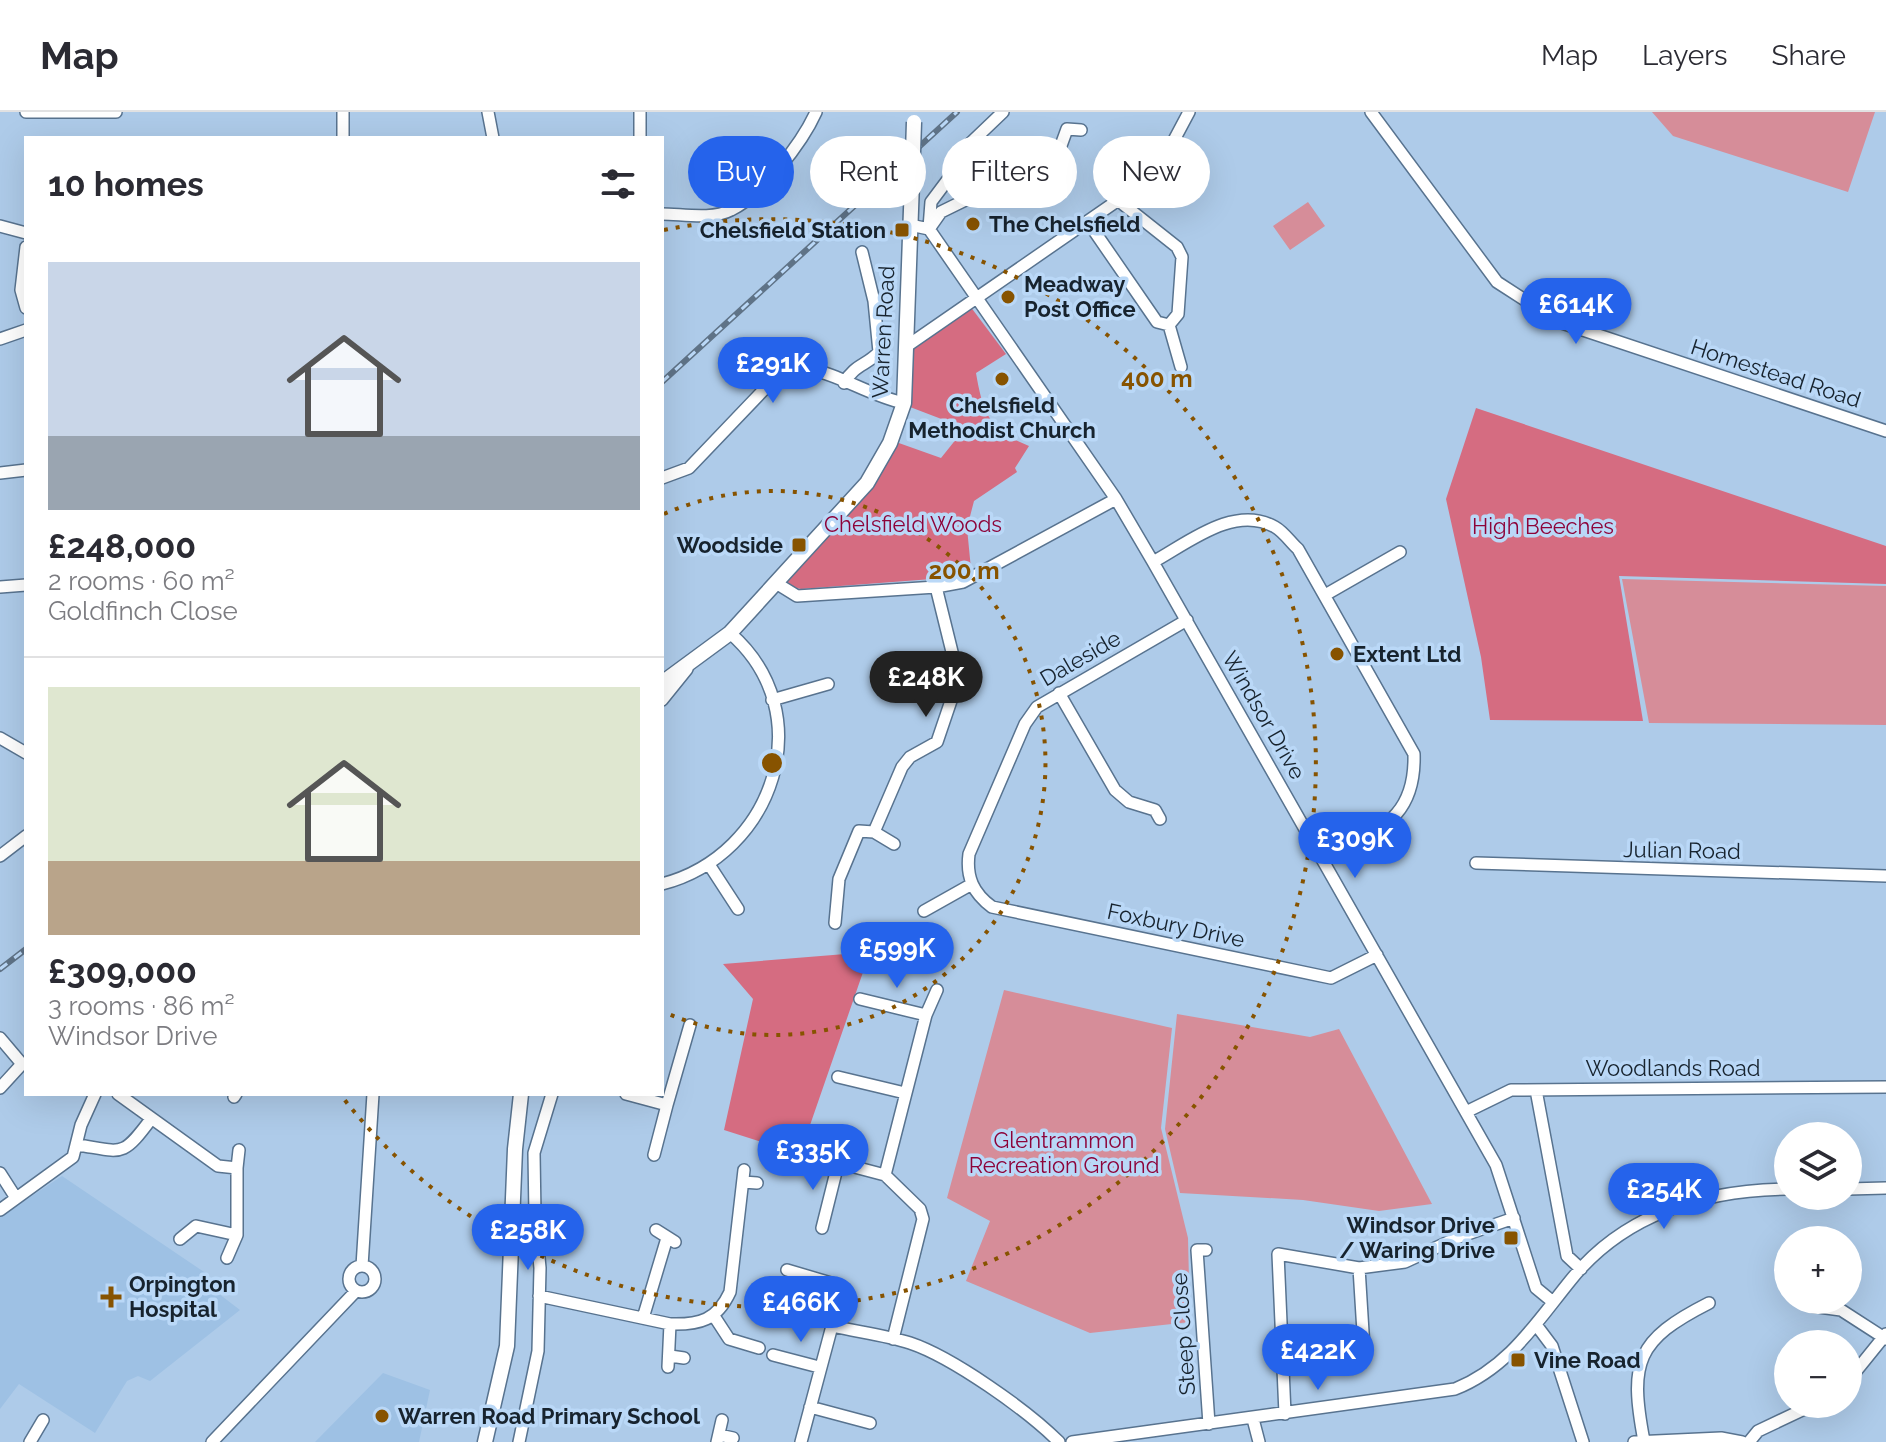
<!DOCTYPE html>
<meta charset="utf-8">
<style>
:root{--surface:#fff;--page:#f7f7f7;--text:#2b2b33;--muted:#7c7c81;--line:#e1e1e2;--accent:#2563eb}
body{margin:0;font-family:Raleway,sans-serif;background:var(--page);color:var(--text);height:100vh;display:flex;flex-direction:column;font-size:30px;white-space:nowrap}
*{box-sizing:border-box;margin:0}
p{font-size:26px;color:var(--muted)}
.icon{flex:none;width:44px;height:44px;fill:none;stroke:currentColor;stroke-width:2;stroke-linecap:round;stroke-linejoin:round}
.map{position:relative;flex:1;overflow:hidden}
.sheet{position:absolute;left:24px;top:24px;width:640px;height:960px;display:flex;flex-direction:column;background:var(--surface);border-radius:0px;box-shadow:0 8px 32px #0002}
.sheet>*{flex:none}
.guide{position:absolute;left:688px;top:24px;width:760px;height:72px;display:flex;gap:16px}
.tools{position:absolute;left:1774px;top:1010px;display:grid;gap:16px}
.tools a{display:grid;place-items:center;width:88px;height:88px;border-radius:50%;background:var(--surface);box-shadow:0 8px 32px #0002;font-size:40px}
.price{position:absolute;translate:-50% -68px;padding:0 18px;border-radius:28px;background:var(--accent);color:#fff;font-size:26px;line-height:52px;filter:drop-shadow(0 2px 4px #0008)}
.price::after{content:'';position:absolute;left:50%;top:48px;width:24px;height:18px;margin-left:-12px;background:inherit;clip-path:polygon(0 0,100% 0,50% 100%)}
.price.current{background:#222;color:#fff}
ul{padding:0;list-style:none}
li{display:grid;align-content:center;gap:16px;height:424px;padding:0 24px}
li+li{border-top:2px solid var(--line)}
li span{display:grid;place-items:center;height:248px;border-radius:0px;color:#555}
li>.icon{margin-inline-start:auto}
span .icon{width:144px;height:144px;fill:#fffc;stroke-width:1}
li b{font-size:34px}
h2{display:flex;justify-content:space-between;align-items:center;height:96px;padding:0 24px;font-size:34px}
.tag{padding:0 28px;border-radius:36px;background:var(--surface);box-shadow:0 8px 32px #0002;font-size:28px;line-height:72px}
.tag.current{background:var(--accent);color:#fff}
header{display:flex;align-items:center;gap:48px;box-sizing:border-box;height:112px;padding:0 40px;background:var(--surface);border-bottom:2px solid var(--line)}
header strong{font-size:38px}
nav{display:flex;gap:44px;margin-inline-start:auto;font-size:28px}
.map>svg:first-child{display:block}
.built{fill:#9ec1e4}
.green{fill:#d68d99}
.forest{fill:#d56c81}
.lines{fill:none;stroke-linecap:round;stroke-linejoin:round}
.minor-casing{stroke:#58738f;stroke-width:14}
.tertiary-casing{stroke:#58738f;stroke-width:17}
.minor{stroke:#fff;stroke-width:11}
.tertiary{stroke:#fff;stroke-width:14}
.rail-casing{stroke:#5f7387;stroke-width:6}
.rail{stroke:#bad8f7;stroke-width:3;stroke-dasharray:9;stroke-linecap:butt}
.tertiary-bridge-casing{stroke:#58738f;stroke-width:17;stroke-linecap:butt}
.tertiary-bridge{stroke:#fff;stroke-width:14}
.ring{fill:none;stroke:#875300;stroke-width:4;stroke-dasharray:4 8}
.poi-dot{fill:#875300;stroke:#bad8f7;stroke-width:3}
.labels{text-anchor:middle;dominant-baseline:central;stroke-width:7;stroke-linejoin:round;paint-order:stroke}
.poi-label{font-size:22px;font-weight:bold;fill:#17232e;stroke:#bad8f7;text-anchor:start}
.street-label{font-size:22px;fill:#17232e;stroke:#bad8f7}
.park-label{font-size:22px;fill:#8d0339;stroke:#bad8f7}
.centre{fill:#875300;stroke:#bad8f7;stroke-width:4}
.ring-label{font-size:24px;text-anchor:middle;font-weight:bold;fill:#875300;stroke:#bad8f7;stroke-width:7;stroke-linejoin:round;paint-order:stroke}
</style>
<header>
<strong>Map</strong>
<nav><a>Map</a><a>Layers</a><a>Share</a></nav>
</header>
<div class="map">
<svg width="1886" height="1330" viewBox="0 0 1886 1330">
<rect width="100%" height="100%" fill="#aecbe9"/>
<path class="built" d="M 62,1064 L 207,1162 L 206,1172 L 240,1198 L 150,1269 L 138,1264 L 127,1269 L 95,1321 L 19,1272 L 0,1297 L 0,1105 Z
M 383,1261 L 430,1278 L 419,1330 L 315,1330 Z"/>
<path class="green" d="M 1652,0 L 1875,0 L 1848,80 L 1673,24 Z
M 1308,90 L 1325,114 L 1290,138 L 1273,114 Z
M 1622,467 L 1886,474 L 1886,613 L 1649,611 Z
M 1004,878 L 1172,916 L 1161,1016 L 1188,1126 L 1190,1210 L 1090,1221 L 966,1169 L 990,1109 L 947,1086 Z
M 1177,902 L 1310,925 L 1339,917 L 1432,1092 L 1379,1099 L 1303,1088 L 1180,1081 L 1165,1017 Z"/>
<path class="forest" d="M 970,194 L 1006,242 L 976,261 C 983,302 990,319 1029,334 L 1015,356 L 1017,360 L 974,389 L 967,416 L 971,457 L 932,467 L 801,477 L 792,475 L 785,467 L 896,330 L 941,346 L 965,316 L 910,295 L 912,234 Z
M 1476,296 L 1886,434 L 1886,472 L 1619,464 L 1643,609 L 1490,608 L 1481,545 L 1446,387 Z
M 870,840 L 800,1042 L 724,1018 L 753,887 L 723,852 Z"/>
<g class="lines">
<defs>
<path id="minor" d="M 26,0 L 116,0
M 343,0 L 343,26
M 488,0 L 493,26
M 640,0 L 640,26
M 1371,0 L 1497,170 L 1559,210 L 1886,319
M 662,102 C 682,102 712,108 731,98 C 762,83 802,31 816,0
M 1088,110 L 1157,210 L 1169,213 L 1178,202 L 1182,145 L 1177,135 L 1119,89
M 910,113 L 929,117 L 1116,387 L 1153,450 L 1496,1053 L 1536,1176 L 1553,1190
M 0,114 L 26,121
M 929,116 L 931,90 L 952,62 L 958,43 L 1003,0
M 929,117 L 941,100 L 1051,46 L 1059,39 L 1067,17 L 1081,18
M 26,135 L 21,178 L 26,196
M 1169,213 L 1181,255
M 0,227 L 26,218
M 907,234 L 1156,62 L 1189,0
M 844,271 C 855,252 866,254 879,240 L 874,189 L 862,140
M 0,361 L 26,358
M 662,366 L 689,356 L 776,265 C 785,260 795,254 806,256 C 839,262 870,284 904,291
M 1153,450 C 1188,431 1234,392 1275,415 C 1284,420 1291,431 1298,437 L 1414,642 C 1416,710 1375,718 1324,748
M 776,471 L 797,484 L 936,475 L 963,470 L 1116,387
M 0,475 L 26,473
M 1325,483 L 1400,440
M 1187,508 L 1037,595 L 1025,612 L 969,742 C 966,765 973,781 992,795 L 1331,866 L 1377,843
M 904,567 L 956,564
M 1059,581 L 1115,678 L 1129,690 L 1155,698 L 1160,707
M 662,588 L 687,557
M 772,588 L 828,572
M 0,626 L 26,641
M 874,720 L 902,655 L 910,645 L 937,630 L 956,574 L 955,552 L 936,475
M 0,744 L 26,724
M 1476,751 L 1886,764
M 710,754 L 738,797
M 662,772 C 774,743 822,601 730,521
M 924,799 L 972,772
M 835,811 L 839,767 L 859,719 L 874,720 L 894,732
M 860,887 L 926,903
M 0,926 L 22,952 L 0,976
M 838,965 L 905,981
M 1536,978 L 1567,1144 L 1581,1157
M 118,982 L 218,1054 L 237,1056 L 237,1123 L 227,1146
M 626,982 L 667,993 L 654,1043
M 234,985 L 236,982
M 667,993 L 690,913
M 1466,1000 L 1511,978 L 1886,975
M 78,1033 C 123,1040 122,1046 151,1007
M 809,1043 L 885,1063
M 237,1056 L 239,1038
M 0,1061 L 16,1086
M 743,1070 L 757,1071
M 1848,1077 L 1886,1076
M 0,1098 L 73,1045 L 81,1013 L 95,982
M 822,1116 L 838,1052
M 656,1118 L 675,1130
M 180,1127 L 196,1114 L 237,1123
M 1206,1138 L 1197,1138 L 1209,1312
M349 1167a13 13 0 1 1 26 0a13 13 0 1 1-26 0Z
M 362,1154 L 373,982
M 1359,1156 L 1364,1236
M 787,1158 L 841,1174 L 832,1214
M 539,1184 L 670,1212 C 700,1213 717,1208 730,1180 L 744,1058
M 1811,1194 L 1841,1198 L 1886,1227
M 714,1204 L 729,1227 L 759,1236
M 643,1206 L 667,1126
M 1537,1214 L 1552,1234 L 1583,1330
M 893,1227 L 923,1107 L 920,1097 L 885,1063 L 926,903 L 937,878
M 773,1243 L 819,1255
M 670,1244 L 684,1246
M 668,1255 L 670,1212
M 1848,1269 L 1886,1222
M 810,1295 L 870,1311
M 1285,1302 L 1278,1142 L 1359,1156 L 1405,1150 L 1459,1125 L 1514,1106
M 1253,1307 L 1259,1330
M 719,1323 L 733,1326
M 1644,1329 C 1629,1250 1636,1228 1709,1191
M 30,1330 L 43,1308
M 212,1330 L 356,1179
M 519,1330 L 538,1239 L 540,1156 L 535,1104 L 534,1041 L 552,982
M 717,1330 L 722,1308
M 801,1330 L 832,1214 C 858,1220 885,1223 910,1231 C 952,1245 1027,1298 1059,1330
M 1072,1330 L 1455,1277 C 1508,1256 1536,1211 1570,1169 C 1624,1101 1705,1078 1788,1077
M 1634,1330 L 1721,1326 L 1742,1330
M 1749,1330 L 1758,1319 L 1815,1292"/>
<path id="tertiary" d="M 662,571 L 730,521 L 867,371 L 890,331 L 904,291 L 912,70
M 485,1330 L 507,1234 L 515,1037 L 521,982"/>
</defs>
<use href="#minor" class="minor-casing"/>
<use href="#tertiary" class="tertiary-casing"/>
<use href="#minor" class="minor"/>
<use href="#tertiary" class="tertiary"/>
<defs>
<path id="rail" d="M 662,270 L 957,0
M 0,857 L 26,837"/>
</defs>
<use href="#rail" class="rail-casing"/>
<use href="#rail" class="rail"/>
<defs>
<path id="tertiary-bridge" d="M 912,70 L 914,10"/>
</defs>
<use href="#tertiary-bridge" class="tertiary-bridge-casing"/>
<use href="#tertiary-bridge" class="tertiary-bridge"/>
</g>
<g class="ring">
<path d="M664 402A272 272 0 1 1 664 900"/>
<path d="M664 118A544 544 0 1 1 340 982"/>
</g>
<g class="poi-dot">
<circle cx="973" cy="112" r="8"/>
<rect x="894" y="110" width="16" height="16" rx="4"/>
<circle cx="1008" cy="185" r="8"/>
<circle cx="1002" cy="267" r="8"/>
<rect x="791" y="425" width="16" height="16" rx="4"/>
<circle cx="1337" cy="542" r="8"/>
<rect x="1503" y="1118" width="16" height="16" rx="4"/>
<path d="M107 1173h8v8h8v8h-8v8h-8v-8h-8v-8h8z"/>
<rect x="1510" y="1240" width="16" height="16" rx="4"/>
<circle cx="382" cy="1304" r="8"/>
</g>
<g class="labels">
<g class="poi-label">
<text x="989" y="112">The Chelsfield</text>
<text x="886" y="118" text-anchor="end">Chelsfield Station</text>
<text x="1024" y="172">Meadway<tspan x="1024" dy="25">Post Office</tspan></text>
<text x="1002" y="293" text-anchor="middle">Chelsfield<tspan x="1002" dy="25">Methodist Church</tspan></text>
<text x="783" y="433" text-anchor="end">Woodside</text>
<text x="1353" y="542">Extent Ltd</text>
<text x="1495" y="1113" text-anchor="end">Windsor Drive<tspan x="1495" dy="25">/ Waring Drive</tspan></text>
<text x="129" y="1172">Orpington<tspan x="129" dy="25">Hospital</tspan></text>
<text x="1534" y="1248">Vine Road</text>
<text x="398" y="1304">Warren Road Primary School</text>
</g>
<g class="street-label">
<text transform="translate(883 220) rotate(-87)">Warren Road</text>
<text transform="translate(1776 261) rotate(18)">Homestead Road</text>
<text transform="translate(1080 546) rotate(-30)">Daleside</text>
<text transform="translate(1264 603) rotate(60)">Windsor Drive</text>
<text transform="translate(1682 738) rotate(1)">Julian Road</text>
<text transform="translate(1176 813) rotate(12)">Foxbury Drive</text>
<text x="1673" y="956">Woodlands Road</text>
<text transform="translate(1183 1222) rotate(-94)">Steep Close</text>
</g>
<g class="park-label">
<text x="913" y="412">Chelsfield Woods</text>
<text x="1543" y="414">High Beeches</text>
<text x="1064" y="1028">Glentrammon<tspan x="1064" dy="25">Recreation Ground</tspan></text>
</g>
</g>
<circle cx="772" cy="651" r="12" class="centre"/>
<g class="ring-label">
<text x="1157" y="275">400 m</text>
<text x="964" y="467">200 m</text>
</g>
</svg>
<div class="tools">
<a><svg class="icon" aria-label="layers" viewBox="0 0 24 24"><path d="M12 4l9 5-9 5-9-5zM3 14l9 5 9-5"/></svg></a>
<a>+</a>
<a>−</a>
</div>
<b class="price" style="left:1576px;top:234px">£614K</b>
<b class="price" style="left:773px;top:293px">£291K</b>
<b class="price current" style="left:926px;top:607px">£248K</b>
<b class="price" style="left:1355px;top:768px">£309K</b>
<b class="price" style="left:897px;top:878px">£599K</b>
<b class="price" style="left:813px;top:1080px">£335K</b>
<b class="price" style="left:1664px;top:1119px">£254K</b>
<b class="price" style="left:528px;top:1160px">£258K</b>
<b class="price" style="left:801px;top:1232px">£466K</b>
<b class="price" style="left:1318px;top:1280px">£422K</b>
<div class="guide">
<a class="tag current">Buy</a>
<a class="tag">Rent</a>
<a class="tag">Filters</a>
<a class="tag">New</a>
</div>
<section class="sheet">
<h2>10 homes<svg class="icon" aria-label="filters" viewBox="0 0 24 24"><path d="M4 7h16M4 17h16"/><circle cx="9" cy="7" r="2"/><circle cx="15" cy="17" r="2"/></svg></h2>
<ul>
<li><span style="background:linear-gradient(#c9d6e8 70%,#9aa5b1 0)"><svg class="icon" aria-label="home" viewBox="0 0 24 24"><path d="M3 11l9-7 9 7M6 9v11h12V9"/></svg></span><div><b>£248,000</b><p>2 rooms · 60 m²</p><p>Goldfinch Close</p></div></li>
<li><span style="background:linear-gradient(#dfe7d0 70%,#b9a48a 0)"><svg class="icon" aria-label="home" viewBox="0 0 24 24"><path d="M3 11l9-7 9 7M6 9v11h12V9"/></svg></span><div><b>£309,000</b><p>3 rooms · 86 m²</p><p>Windsor Drive</p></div></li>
</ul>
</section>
</div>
